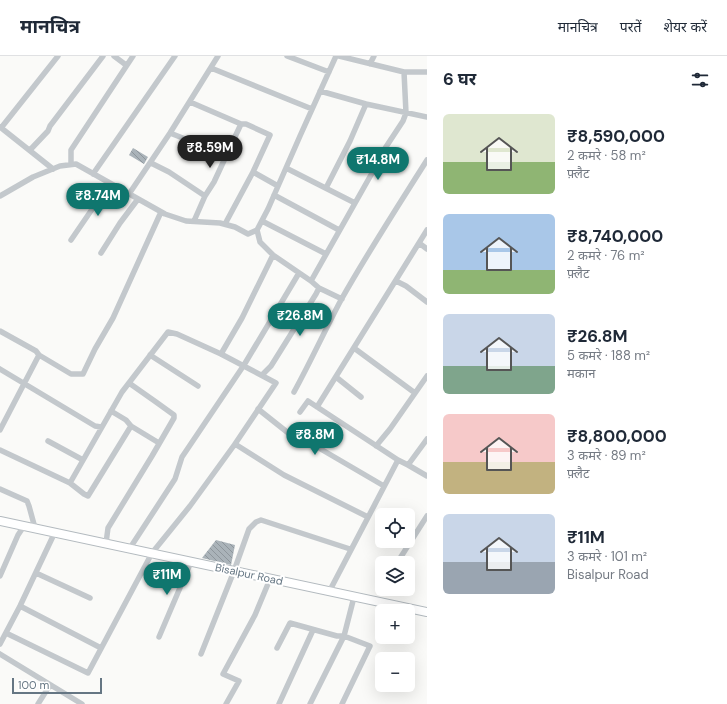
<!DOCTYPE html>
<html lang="hi">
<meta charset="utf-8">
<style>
:root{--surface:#fff;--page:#f6f6f7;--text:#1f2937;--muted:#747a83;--line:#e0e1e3;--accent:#0f766e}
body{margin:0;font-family:"DM Sans","Noto Sans Devanagari",sans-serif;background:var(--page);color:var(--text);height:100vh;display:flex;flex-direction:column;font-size:15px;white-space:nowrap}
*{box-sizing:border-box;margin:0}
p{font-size:13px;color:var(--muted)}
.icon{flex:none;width:22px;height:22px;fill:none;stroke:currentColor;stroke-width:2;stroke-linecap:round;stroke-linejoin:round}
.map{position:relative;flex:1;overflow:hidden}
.panel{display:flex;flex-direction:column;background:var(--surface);width:300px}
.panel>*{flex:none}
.fabs{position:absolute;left:375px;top:452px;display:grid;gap:8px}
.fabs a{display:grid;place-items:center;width:40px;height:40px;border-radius:6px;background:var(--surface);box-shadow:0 4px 16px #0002;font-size:20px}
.scale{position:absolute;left:12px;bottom:10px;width:90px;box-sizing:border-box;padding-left:4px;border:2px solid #657683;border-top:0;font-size:11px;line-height:14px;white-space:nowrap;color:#657683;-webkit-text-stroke:3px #fff;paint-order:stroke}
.price{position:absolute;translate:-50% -34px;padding:0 9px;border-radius:14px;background:var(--accent);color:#fff;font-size:13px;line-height:26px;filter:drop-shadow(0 1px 2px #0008)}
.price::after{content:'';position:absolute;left:50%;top:24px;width:12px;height:9px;margin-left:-6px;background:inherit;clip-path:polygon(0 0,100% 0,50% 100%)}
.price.active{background:#222;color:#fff}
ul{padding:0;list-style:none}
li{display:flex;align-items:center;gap:12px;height:100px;padding:0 16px}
li span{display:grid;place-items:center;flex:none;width:112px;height:80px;border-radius:6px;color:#555}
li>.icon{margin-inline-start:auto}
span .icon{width:48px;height:48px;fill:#fffc;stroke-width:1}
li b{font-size:17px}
h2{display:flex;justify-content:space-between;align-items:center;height:48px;padding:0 16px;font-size:17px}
header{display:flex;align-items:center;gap:24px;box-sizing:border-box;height:56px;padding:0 20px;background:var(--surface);border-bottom:1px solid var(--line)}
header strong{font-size:19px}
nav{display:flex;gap:22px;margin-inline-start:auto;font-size:14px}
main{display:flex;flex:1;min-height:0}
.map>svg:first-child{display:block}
.building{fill:url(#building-back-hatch)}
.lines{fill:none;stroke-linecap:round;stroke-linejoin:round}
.secondary-casing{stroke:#b3babf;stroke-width:10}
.street{stroke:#c3c8cc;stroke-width:5.5}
.secondary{stroke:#fff;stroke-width:8}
.labels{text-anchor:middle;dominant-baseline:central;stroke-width:4;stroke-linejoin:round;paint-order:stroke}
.street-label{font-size:11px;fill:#657683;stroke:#fff}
</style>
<header>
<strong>मानचित्र</strong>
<nav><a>मानचित्र</a><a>परतें</a><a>शेयर करें</a></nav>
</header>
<main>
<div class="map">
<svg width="427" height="648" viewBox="0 0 427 648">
<defs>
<pattern id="building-back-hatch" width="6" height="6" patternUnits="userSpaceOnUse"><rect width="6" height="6" fill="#aab3b9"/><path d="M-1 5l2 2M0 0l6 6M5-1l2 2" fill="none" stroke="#8e969c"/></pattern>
</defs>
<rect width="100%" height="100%" fill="#fafaf8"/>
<path class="building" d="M 133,92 L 148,101 L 144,108 L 129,99 Z
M 216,484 L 235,489 L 231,509 L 202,502 Z"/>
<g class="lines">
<defs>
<path id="secondary" d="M 0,465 L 427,556"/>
</defs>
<use href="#secondary" class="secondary-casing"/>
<path class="street" d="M 114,0 L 126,9
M 287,0 L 329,16
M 339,0 L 404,16 L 427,16
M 370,8 L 374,0
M 211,12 L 312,53
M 320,35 L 366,48 L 427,61
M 190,46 L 241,68 L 246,68 L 270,79 L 253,116 L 225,168
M 0,71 L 53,113
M 1,72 L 58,0
M 170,77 L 208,92 L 225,102
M 30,94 L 48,75 L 50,70 L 103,0
M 151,107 L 169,116 L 205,140
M 71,108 L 71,94 L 133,0
M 286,112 L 355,147
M 253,116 L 278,130
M 93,118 L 175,0
M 326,132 L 350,85 L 366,48
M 129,138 L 170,77 L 218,0
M 274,139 L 339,174
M 0,140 L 33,121 L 60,110 L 76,108 L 165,158 L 186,165 L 220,167 L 235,171 L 248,178 L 257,174 L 268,153 L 300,80 L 336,0
M 194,165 L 205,140 L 214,126 L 241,68
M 262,165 L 326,198
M 257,174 L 260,186 L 273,199 L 311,225 L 319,232 L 342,243
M 71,184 L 110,127
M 419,187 L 427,193
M 101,197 L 120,167 L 138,143
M 311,225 L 376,110 L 378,103 L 403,65 L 406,57 L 404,16
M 396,225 L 406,230 L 427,246
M 0,275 L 36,295 L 39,299 L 71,318 L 83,318 L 95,293 L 113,262 L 161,156
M 354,292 L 415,337
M 221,298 L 242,262 L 273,199
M 150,299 L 198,330
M 0,313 L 95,370 L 101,371
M 262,319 L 271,310 L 316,238 L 319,232
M 336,321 L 361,341
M 294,336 C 311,305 325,274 341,244 C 368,196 398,150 427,104
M 317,351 L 427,174
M 258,353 L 287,376 L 295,378 L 384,430
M 111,355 L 126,364 L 131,370 L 159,387
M 300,356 L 308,345 L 398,404
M 0,374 L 39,299
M 48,385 L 83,404
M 235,388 L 284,419 L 368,461
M 376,390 L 390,373 L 427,320
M 0,394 L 70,427 L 84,438 L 88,440 L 131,370
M 408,409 L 427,420
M 0,433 L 27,445 L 29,450 L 35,472
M 106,487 L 108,472 L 152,400 L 174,362 L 174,359 L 156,346 L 129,327
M 130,492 L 175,423 L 182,401 L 244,309 L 299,217
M 397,507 L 427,460
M 36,517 L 90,542
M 0,520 L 18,479 L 24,470
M 329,536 L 398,404 L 408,409 L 427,383
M 20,550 L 101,592
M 6,577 L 88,617 L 152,497 L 190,450 L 235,388 L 276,327 L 221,298 L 177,278 L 168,276 L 122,336 L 70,427
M 159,581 L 191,506
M 0,588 L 20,550 L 55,476
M 277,592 L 290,567 L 337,580 L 344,580 L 370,590 L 342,648
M 0,598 L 82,648
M 201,598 L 234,515 L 249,473 L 256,466 L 261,464 L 350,493
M 38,648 L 50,629
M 226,648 L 239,625 L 223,618 L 255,559 L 270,523
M 279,648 L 313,574
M 310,648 L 344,580 L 354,541"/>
<use href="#secondary" class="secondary"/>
</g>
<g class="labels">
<g class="street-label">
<text transform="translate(249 518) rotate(12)">Bisalpur Road</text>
</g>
</g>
</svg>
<div class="fabs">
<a><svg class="icon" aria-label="locate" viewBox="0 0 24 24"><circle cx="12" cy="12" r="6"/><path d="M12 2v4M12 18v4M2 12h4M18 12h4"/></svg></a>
<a><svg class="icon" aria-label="layers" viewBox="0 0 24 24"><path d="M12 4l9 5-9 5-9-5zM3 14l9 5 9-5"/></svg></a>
<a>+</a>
<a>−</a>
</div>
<div class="scale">100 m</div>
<b class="price active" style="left:210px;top:113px">₹8.59M</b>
<b class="price" style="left:378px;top:125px">₹14.8M</b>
<b class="price" style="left:98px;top:161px">₹8.74M</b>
<b class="price" style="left:300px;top:281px">₹26.8M</b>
<b class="price" style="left:315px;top:400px">₹8.8M</b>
<b class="price" style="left:167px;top:540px">₹11M</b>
</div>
<section class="panel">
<h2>6 घर<svg class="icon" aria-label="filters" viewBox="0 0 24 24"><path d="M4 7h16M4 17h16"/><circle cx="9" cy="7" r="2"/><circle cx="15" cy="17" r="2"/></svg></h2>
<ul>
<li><span style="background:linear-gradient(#dfe7d0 60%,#8fb573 0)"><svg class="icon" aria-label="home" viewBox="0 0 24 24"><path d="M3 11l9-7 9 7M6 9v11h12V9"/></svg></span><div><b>₹8,590,000</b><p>2 कमरे · 58 m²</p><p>फ़्लैट</p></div></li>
<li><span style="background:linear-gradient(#a9c7e8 70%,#8fb573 0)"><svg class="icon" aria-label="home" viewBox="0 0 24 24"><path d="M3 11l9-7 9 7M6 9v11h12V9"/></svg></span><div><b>₹8,740,000</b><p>2 कमरे · 76 m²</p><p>फ़्लैट</p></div></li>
<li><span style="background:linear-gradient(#c9d6e8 65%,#7fa58c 0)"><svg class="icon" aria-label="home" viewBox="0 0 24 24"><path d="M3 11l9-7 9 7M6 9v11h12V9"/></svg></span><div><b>₹26.8M</b><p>5 कमरे · 188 m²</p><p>मकान</p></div></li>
<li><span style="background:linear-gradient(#f6c9c9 60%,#c2b280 0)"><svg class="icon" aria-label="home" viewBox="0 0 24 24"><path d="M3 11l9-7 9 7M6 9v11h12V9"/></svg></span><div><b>₹8,800,000</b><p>3 कमरे · 89 m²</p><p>फ़्लैट</p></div></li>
<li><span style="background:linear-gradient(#c9d6e8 60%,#9aa5b1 0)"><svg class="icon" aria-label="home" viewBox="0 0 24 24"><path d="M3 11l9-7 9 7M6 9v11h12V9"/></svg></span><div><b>₹11M</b><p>3 कमरे · 101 m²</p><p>Bisalpur Road</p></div></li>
</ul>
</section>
</main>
